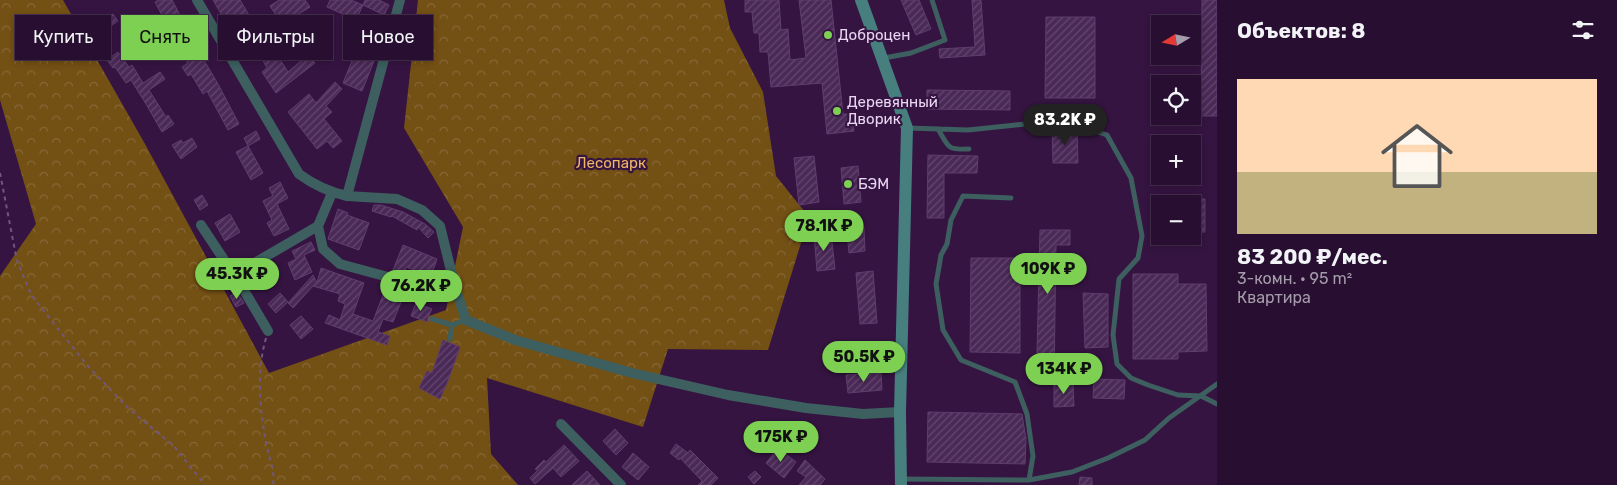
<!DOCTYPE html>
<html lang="ru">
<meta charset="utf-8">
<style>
:root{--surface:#280f31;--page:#341d3d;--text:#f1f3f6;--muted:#a59cab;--line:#442f4d;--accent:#7ed053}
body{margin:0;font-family:Rubik,sans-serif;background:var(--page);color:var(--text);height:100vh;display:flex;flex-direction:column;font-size:19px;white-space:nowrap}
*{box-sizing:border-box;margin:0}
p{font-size:16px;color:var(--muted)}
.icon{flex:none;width:28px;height:28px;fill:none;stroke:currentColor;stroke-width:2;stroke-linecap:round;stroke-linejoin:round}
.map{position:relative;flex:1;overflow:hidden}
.side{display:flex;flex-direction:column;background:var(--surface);width:400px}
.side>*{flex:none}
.banner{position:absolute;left:15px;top:15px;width:475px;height:45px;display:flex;gap:10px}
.needle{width:32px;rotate:260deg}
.fabs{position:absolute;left:1151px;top:15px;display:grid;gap:10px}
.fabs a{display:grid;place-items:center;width:50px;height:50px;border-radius:0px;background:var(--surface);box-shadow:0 2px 8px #0003,0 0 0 1px var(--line);font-size:25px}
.price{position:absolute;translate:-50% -42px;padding:0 11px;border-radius:18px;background:var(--accent);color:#111;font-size:16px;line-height:32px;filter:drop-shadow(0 1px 2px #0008)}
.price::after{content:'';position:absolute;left:50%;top:30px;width:15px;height:11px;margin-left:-8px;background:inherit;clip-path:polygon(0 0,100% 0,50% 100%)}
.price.on{background:#222;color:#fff}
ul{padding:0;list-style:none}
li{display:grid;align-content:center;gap:10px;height:265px;padding:0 20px}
li span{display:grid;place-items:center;height:155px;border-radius:0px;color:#555}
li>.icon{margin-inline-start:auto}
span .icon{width:90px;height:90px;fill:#fffc;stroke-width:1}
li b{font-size:21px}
h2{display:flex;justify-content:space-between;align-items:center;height:60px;padding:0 20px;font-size:21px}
.tag{padding:0 18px;border-radius:0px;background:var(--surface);box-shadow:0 2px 8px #0003,0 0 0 1px var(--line);font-size:18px;line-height:45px}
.tag.on{background:var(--accent);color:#111}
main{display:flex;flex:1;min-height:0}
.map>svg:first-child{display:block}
.forest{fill:url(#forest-crowns)}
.building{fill:url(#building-hatch);stroke:#603d6d}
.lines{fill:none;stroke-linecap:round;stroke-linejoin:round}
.path{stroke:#73567d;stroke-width:2;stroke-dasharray:4 4;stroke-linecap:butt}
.service{stroke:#3d5f5f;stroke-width:5}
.minor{stroke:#3d5f5f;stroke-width:10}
.secondary{stroke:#477f7f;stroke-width:12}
.poi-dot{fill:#7ed053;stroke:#351441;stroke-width:2}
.labels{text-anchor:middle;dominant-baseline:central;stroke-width:4.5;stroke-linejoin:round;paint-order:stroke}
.poi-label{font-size:15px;fill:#ead6f2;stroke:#351441;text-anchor:start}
.park-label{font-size:15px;fill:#edb766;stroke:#351441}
</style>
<main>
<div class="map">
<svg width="1217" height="485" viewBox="0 0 1217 485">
<defs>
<pattern id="forest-crowns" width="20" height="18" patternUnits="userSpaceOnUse" patternTransform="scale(1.25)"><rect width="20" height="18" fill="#735014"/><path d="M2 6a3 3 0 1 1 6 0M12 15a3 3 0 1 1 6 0" fill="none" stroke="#876837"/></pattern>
<pattern id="building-hatch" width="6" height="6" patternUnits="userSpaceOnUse" patternTransform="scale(1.25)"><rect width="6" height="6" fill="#4a2957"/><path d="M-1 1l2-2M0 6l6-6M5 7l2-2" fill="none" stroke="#644770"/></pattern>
</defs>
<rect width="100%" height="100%" fill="#351441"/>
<path class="forest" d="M 0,0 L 63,0 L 145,144 L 269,373 L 446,310 L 463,227 L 404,128 L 418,0 L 724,0 L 730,28 L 763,92 L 776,176 L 809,217 L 768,350 L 668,349 L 643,427 L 487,378 L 491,454 L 518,485 L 0,485 L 0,276 L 36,224 L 0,100 Z"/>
<path class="building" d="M 159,0 L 172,0 L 180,15 L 166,23 L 155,2 Z
M 213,0 L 240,0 L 259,32 L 269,27 L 280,47 L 274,50 L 288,72 L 308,55 L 315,63 L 276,93 L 262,72 L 267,68 L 243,25 L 236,28 L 232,21 L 227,24 Z
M 279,0 L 305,0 L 310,7 L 289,20 L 291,23 L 284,27 L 270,6 Z
M 330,0 L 351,0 L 363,5 L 356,20 L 327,7 Z
M 365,0 L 379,0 L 389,5 L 384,15 L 363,5 Z
M 745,0 L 779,0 L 781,30 L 788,29 L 790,60 L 806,58 L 799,0 L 831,0 L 843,114 L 851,114 L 854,131 L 827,134 L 822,83 L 771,87 L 768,52 L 760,52 L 759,33 L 754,33 L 752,12 L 745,12 Z
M 901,0 L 919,0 L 931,29 L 916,35 Z
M 972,0 L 981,0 L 985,55 L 940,58 L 939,49 L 975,47 Z
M 1202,0 L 1217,0 L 1217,116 L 1201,116 Z
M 113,14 L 118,21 L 108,28 L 104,21 Z
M 1046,17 L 1095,17 L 1095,98 L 1045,98 Z
M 192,18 L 197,28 L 188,33 L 182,23 Z
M 361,28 L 379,35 L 369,59 L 374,61 L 362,91 L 343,83 L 352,61 L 348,60 Z
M 102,31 L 108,40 L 97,47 L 91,37 Z
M 146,31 L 150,38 L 133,48 L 129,41 Z
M 188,33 L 218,84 L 239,124 L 228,130 L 207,91 L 203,94 L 191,74 L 188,76 L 182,67 L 188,63 L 175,41 Z
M 118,52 L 129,67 L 132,65 L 143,83 L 160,72 L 165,79 L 149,90 L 166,117 L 168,115 L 174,124 L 162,132 L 146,104 L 131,80 L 126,83 L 115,67 L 113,68 L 107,60 Z
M 335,82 L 342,89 L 326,106 L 332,112 L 324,119 L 342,141 L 333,148 L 327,141 L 317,149 L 288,112 L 309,94 L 316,103 Z
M 927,90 L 1010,91 L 1010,110 L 927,109 Z
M 1052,129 L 1077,130 L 1078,163 L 1053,163 Z
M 256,131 L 260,139 L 248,146 L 244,138 Z
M 192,138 L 197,147 L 181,159 L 172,145 L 181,140 L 183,143 Z
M 248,146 L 263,173 L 251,180 L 236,152 Z
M 928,155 L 978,156 L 977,173 L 944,173 L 944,218 L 927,218 Z
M 814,156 L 819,202 L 799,205 L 794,158 Z
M 858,166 L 861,202 L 844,204 L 841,168 Z
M 280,182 L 288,198 L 277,204 L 289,229 L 274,236 L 267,223 L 272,220 L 263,201 L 273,196 L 269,188 Z
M 202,195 L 208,205 L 200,210 L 194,200 Z
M 1192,199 L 1205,199 L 1205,232 L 1192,232 Z
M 374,205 L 381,205 L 403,212 L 425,224 L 434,232 L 428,238 L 418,227 L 417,230 L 392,216 L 391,217 L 372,211 Z
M 338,209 L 348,213 L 347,215 L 369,223 L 359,250 L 328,239 Z
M 230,214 L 240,232 L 225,241 L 215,223 Z
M 864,228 L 865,251 L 849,253 L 847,231 Z
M 1040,230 L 1070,230 L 1070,245 L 1056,245 L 1054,378 L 1044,377 L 1045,353 L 1037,353 Z
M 831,233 L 835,269 L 817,271 L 814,234 Z
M 311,242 L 315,250 L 304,255 L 312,272 L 295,280 L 288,263 L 296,259 L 292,251 Z
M 403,245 L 437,259 L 431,276 L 406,267 L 404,274 L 393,270 Z
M 971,258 L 1020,258 L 1020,353 L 970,352 Z
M 217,262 L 226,275 L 210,284 L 202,271 Z
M 321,268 L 364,283 L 353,314 L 373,321 L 383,295 L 401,302 L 393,322 L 383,319 L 378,332 L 390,336 L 387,345 L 325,323 L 329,315 L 340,320 L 345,304 L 338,301 L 340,294 L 313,286 L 293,308 L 288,303 L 313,275 L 317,283 Z
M 873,271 L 877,323 L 860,324 L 856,273 Z
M 1133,274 L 1178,274 L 1178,284 L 1206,284 L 1207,351 L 1178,352 L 1178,359 L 1133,359 Z
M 237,292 L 244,303 L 236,307 L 230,296 Z
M 280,293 L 288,302 L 276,313 L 268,304 Z
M 1083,293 L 1108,294 L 1108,347 L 1085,348 Z
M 416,303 L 432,309 L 428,317 L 428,322 L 411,316 Z
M 301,316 L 313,329 L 301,339 L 290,325 Z
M 443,340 L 460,347 L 448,381 L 440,399 L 419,388 L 427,371 L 432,373 Z
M 881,373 L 882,390 L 848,393 L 846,375 Z
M 1094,379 L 1125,380 L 1124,399 L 1093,398 Z
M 1073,383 L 1074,406 L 1054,407 L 1054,384 Z
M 928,412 L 1022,414 L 1026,439 L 1025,464 L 927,462 Z
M 615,429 L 628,443 L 616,455 L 603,441 Z
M 676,444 L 688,453 L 690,450 L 718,478 L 711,485 L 698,485 L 702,481 L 680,458 L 679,460 L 670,453 Z
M 564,445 L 579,461 L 561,477 L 553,468 L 535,484 L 530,478 L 538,470 L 535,469 L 544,460 L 546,462 Z
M 778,448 L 796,462 L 784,478 L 766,463 Z
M 633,453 L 649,467 L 638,480 L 622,467 Z
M 805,460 L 825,479 L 820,485 L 799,485 L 806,477 L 797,471 Z
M 587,471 L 600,485 L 572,485 Z
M 755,471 L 761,477 L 754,484 L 748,477 Z
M 1080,477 L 1092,478 L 1092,485 L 1079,485 Z"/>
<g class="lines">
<path class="path" d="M 0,173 L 17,261 L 32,296 L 87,365 L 131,411 L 173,445 L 205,485
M 435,286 L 445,287
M 266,338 C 256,373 260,408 266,443 C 269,457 275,470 273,485"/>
<path class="service" d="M 884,58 L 911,53 L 945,40 L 932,0
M 908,128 L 968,130 L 1035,123 L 1074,124 L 1107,135 L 1131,178 L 1142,236 L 1138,258 L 1119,279 L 1113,335 L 1117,364 L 1131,378 L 1148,385 L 1178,395 L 1201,396 L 1217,404
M 938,129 C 949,147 946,150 969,149
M 1011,198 L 963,196 L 951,220 L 947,244 L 941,255 L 936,284 L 943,330 L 961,360 L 1015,382 L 1027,414 L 1033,456 L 1029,480
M 432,319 L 452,325 L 466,320
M 450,339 L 452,325
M 901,479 L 1029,480 L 1072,472 L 1108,458 L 1145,440 L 1169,418 L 1217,384"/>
<path class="minor" d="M 197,0 L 299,174 C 314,185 329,192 347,196
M 400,0 L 347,196 L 397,199 L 422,210 L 440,226 L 455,287 L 466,320 L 515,340 L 632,373 L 728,395 L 806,408 L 863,414 L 900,412
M 332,193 L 318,226 L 323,249 L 340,264 L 388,277 L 426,286
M 201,225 L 242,287 L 268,331
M 234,275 L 318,226
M 561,424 L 621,485"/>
<path class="secondary" d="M 861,0 L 907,128 L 900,412 L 901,485"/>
</g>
<g class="poi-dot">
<circle cx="828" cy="35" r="5"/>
<circle cx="837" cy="111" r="5"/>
<circle cx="848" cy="184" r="5"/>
</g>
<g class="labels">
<g class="poi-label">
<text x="838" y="35">Доброцен</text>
<text x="847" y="102">Деревянный<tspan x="847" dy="17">Дворик</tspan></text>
<text x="858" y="184">БЭМ</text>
</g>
<g class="park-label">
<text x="611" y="163">Лесопарк</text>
</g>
</g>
</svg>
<div class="fabs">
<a><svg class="needle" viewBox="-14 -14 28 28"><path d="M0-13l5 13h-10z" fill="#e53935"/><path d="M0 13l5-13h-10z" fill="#a59cab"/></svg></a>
<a><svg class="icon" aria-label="locate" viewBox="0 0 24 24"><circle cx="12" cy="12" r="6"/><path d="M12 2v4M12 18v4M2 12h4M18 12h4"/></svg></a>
<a>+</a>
<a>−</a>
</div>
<b class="price on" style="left:1065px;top:146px">83.2K ₽</b>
<b class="price" style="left:824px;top:252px">78.1K ₽</b>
<b class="price" style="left:1048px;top:295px">109K ₽</b>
<b class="price" style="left:237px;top:300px">45.3K ₽</b>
<b class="price" style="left:421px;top:312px">76.2K ₽</b>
<b class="price" style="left:864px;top:383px">50.5K ₽</b>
<b class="price" style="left:1064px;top:395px">134K ₽</b>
<b class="price" style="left:781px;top:463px">175K ₽</b>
<div class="banner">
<a class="tag">Купить</a>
<a class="tag on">Снять</a>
<a class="tag">Фильтры</a>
<a class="tag">Новое</a>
</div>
</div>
<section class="side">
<h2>Объектов: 8<svg class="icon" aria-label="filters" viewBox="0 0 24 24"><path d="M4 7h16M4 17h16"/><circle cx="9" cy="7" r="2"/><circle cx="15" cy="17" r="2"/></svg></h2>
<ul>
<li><span style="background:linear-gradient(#ffd9b3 60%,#c2b280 0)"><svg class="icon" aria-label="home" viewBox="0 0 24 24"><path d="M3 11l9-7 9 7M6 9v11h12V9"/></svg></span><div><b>83 200 ₽/мес.</b><p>3-комн. · 95 m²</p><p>Квартира</p></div></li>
</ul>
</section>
</main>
